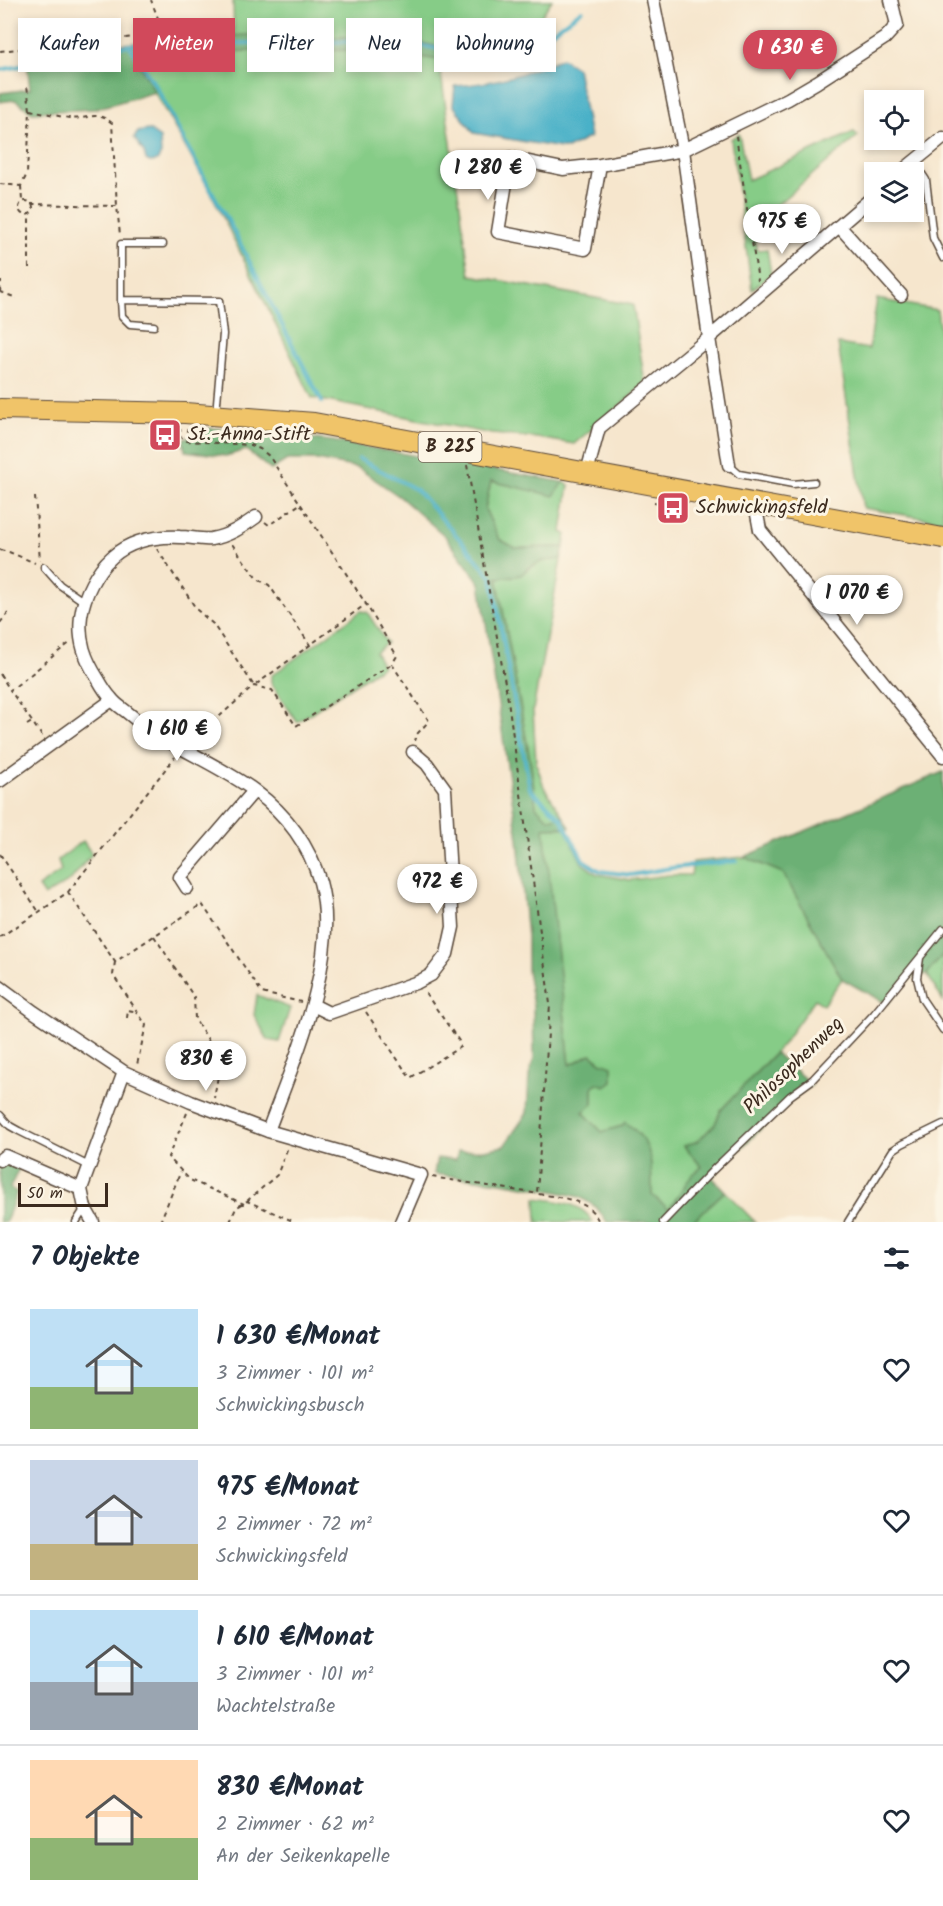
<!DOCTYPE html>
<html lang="de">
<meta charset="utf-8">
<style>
:root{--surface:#fff;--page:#f6f6f7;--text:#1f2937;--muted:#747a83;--line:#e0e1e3;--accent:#d1495b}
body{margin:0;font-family:Kalam,sans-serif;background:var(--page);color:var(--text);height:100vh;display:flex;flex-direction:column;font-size:22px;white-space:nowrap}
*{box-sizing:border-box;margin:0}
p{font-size:20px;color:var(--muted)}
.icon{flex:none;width:33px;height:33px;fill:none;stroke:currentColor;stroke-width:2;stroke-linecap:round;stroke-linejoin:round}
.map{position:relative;height:1222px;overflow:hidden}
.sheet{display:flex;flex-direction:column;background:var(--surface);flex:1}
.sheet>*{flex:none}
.banner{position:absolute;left:18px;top:18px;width:600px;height:54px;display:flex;gap:12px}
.buttons{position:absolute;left:864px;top:90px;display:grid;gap:12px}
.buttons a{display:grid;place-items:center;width:60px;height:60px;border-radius:0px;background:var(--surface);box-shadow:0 3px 9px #0003;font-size:30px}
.scale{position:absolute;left:18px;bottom:15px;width:90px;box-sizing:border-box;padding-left:6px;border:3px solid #3b2a1e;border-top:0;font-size:16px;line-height:21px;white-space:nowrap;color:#3b2a1e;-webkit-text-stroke:4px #fcf5e5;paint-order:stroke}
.price{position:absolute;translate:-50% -51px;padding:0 14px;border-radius:21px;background:#fff;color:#222;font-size:20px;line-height:39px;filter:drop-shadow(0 2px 3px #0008)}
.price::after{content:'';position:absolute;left:50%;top:36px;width:18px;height:14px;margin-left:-9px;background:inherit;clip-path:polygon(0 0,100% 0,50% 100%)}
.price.current{background:var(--accent);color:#fff}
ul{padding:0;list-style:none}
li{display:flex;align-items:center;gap:18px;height:150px;padding:0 30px}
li+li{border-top:2px solid var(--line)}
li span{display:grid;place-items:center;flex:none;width:168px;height:120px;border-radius:0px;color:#555}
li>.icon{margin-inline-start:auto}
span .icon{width:72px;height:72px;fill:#fffc;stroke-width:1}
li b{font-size:26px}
h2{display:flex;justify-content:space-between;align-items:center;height:72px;padding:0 30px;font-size:26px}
.pill{padding:0 21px;border-radius:0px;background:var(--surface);box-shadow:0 3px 9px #0003;font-size:21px;line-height:54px}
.pill.current{background:var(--accent);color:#fff}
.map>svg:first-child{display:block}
.green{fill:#86cc87;stroke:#607b52;stroke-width:1.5}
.forest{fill:#6cb074;stroke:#546d49;stroke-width:1.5}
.water{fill:#49b1c8;stroke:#426e73;stroke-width:1.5}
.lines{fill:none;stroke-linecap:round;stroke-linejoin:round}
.stream{stroke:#49b1c8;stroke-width:4}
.lane-casing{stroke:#574638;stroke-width:9}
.street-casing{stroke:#574638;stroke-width:15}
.primary-casing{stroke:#574638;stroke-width:22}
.path{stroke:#574638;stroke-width:2;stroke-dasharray:4.5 4.5;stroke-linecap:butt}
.lane{stroke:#fff;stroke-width:6}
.street{stroke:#fff;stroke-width:12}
.primary{stroke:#f0c469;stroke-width:20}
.labels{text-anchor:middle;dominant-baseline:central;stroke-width:6;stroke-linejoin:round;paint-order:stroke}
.shield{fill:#fcf5e5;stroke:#75675a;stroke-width:1.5}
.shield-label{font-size:18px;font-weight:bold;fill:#3b2a1e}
.poi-label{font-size:20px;fill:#3b2a1e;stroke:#fcf5e5;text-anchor:start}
.street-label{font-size:20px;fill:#3b2a1e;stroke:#fcf5e5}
</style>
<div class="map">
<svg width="943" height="1222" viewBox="0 0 943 1222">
<rect width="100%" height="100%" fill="#fcf5e5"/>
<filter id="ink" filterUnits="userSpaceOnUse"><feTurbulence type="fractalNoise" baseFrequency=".0167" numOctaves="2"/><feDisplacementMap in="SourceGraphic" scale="12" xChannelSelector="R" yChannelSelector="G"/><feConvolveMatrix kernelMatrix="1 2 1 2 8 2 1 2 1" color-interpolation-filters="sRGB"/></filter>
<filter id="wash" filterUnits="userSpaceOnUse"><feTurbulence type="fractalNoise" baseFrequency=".008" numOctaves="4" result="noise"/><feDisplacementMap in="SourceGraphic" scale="24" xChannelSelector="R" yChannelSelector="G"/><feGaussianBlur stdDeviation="1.35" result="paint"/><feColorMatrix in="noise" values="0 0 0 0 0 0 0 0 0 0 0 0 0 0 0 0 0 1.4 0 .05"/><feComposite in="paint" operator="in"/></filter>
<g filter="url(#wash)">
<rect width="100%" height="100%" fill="#f6e6cd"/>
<path class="green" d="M 233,0 L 552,0 L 540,18 L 550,28 L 502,52 L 468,53 L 392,37 L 302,37 L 301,31 L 234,37 Z
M 354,49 L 382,50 L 439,60 L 470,275 L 633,305 L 645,384 L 574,444 L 537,438 L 492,434 L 312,398 L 210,191 L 137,61 L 154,51 Z
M 854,132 L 858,136 L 753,225 L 757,250 L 767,249 L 771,274 L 752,290 L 731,139 L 739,134 L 748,180 Z
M 877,299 L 937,310 L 943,352 L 943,521 L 863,508 L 838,344 L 869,349 Z
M 490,481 L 554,495 L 563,482 L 569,485 L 562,532 L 566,534 L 564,547 L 515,548 L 499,539 L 485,509 Z
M 561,559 L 533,710 L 536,762 L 544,787 L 563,816 L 549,819 L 536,807 L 531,765 L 497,578 L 517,576 L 538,563 L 547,560 Z
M 361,611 L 367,612 L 387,643 L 375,652 L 383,666 L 297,722 L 271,683 L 271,676 Z
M 543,827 L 565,828 L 582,863 L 597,874 L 630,880 L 669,875 L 691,875 L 693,862 L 744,857 L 783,873 L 842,979 L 823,1005 L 815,999 L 783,1044 L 721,1110 L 715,1124 L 698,1141 L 684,1146 L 702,1167 L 691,1176 L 669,1210 L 652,1195 L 651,1163 L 622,1126 L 602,1132 L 583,1112 L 593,1104 L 593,1086 L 597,1083 L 601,1062 L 591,1054 L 570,1065 Z
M 83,841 L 92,854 L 70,881 L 44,896 L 38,887 L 61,871 L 58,860 Z
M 943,954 L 943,1001 L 927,974 Z
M 257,995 L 290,1008 L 279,1042 L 268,1040 L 254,1015 Z
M 725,1191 L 755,1222 L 692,1222 Z
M 536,1198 C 556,1201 582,1202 593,1222 L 537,1222 Z"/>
<path class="forest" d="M 301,31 L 303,37 L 392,37 L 460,51 L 457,63 L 439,63 L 438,60 L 382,50 L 154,52 L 137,61 L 155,92 L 95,109 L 32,112 L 15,100 L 0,102 L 0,93 L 30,89 L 27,62 L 121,44 Z
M 211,428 L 332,441 L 563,482 L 554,496 L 491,481 L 485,509 L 499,539 L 515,548 L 564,547 L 561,559 L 543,561 L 528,568 L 521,575 L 497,578 L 531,765 L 536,807 L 549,819 L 563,816 L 570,827 L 544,828 L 570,1065 L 591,1054 L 601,1062 L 612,1066 L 612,1081 L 605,1086 L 597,1083 L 593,1086 L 593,1104 L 583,1112 L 602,1132 L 622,1126 L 625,1122 C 655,1143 651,1161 652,1195 L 669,1209 L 691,1176 L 702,1167 L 684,1146 L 698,1141 L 715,1124 L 721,1110 L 775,1053 L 812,1085 L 789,1101 L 712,1177 L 725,1191 L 692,1222 L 607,1222 L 596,1207 L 580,1197 L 553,1191 L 500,1182 L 434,1174 L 437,1158 L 456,1160 L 458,1151 L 484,1150 L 504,1146 L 527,1113 L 529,1075 L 534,1058 L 533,1006 L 527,970 L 527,937 L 518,839 L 480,583 L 445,536 L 400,497 L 358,468 L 317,460 L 287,460 L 271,470 L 246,450 L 226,456 L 185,451 L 183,439 Z
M 943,772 L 943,954 L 927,974 L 911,977 L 887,1004 L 842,979 L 783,873 L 744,857 Z
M 9,1162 L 20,1166 L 10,1188 L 17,1192 L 6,1222 L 0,1222 L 0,1166 Z"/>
<path class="water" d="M 562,58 L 577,68 L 590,137 L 567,149 L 474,133 L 453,105 L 455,86 C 495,83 525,74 562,58 Z
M 149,130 L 160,138 L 161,154 L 157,161 L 150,162 L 146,160 L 144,152 L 134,138 L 138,132 Z"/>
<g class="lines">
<path class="stream" d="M 129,45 L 397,41 L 496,60 L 522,50 L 545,37 L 582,10
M 0,70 L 129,45 L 157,88 L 183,139 L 233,230 L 322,402
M 359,459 L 417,490 L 470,551 L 492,578 L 530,789 L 561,818 L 583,860 L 600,871 L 631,875 L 671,868 L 736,861"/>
</g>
</g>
<g filter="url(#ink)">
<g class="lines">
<defs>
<path id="lane" d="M 914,162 L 926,180 L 933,238 L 943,258
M 121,300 L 121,244 L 163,244
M 154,326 L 130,324 L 122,316 L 121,300 L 219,301 L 223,334 L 216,414
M 729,465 L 739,474 L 793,484 L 814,482
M 44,567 L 60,585 L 83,601
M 920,958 L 917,978 L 922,999 L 943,1030
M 0,1115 L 10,1126 L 19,1131 L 89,1166
M 76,1222 L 85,1208
M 663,1222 L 713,1170 L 790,1096 L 812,1080 L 874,1014 L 943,929
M 848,1222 L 893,1150 L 902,1144 L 943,1124"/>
<path id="street" d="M 653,0 L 683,150 L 709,338 L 729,465
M 600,165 L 585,249 L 498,232 L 510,158 L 563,169 L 600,165 L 683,150 L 788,99 L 817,82 L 885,38 L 897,25 L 891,0
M 901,172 L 943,138
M 839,226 L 901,295
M 587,472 L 599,428 L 709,338 L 874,196
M 755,504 L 760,530 L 943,756
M 256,517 C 242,527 229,536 211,539 C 201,540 190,537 180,537 C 156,536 130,541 112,557 C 96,571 84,595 81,616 C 78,640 85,659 98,679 C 102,686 106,693 111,698 C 115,704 122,708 128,713 C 166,745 215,762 255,791 C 286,814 309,845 320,882 C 341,957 294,1060 268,1131
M 0,781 L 112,700
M 187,888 L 180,877 L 254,791
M 0,987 L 34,1012 L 124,1072 L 191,1102 L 268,1131 L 421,1175 L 401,1222
M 313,1005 L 329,1013 L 418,982 L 431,975 L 447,954 L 453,927 L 445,789 L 427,764 L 413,752
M 0,1160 L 5,1156 L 81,1189
M 93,1222 L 85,1208 L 81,1189 L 124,1072"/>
<path id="primary" d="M 0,409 L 185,413 L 314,423 L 943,538"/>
</defs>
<use href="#lane" class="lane-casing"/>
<use href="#street" class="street-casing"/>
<use href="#primary" class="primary-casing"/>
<path class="path" d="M 0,51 L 164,34 L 151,0
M 30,110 C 43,112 56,116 69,118 C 87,121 95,109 112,123 L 117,206
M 736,136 L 758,281
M 0,184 L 21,186 L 27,174 L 30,110 L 27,85
M 21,186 L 22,201
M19 208a7 7 0 1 1 14 0a7 7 0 1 1-14 0Z
M 31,204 L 117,206 L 120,235
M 29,268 L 29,213
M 0,292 L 17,298
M 0,292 L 1,281
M 159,429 L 196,431
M 171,431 L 187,441 L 250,445 L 260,449 L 269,456 L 366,604 L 397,656 L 392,664 L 429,721 L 417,734 L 415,741
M 467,465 L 508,700 L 550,1004 L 537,1193
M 35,497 L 40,560
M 654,502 L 672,505
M 265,522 L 269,525 L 300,504
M 232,544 L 257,579 L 269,585 L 310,645
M 157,549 L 197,610 L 213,624 L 254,686 L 366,604
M 0,550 L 9,552 L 35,563
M 0,623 L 8,613
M 0,674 L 10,690
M 27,725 L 32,722
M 42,736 L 10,690 C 32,675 49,658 70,643
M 194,742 L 213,722 L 254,686 L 272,690 L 296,726 L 392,664
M 0,854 L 39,912
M 68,892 L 115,962 L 202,904 L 262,993 L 301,1002
M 154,936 L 194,997 L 195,1019 L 221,1060 L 214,1098
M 0,937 L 39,912 L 68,892 L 175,757
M 115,962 L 113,975 L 146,1025 L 137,1065
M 366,1012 L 410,1078 L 460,1047 L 459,1041 L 424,991
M 127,1018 L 128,1010 L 138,1012
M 187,1113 L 168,1157 L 190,1180 L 244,1204
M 432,1177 L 564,1198 C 579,1202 592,1206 599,1222
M 247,1201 L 277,1175 L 288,1147
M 160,1222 L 181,1171
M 230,1222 L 236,1208 L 247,1201 L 295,1222"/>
<use href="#lane" class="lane"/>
<use href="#street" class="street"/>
<use href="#primary" class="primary"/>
</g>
</g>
<defs>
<symbol id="bus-square" viewBox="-11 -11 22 22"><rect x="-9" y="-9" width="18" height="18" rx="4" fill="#d1495b" stroke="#fcf5e5"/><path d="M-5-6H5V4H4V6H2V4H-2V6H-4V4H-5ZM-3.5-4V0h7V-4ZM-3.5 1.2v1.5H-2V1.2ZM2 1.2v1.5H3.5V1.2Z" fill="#fff"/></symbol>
</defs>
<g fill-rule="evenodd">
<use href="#bus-square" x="146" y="416" width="38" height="38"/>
<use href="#bus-square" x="654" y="489" width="38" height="38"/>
</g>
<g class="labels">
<rect class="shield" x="418.5" y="432" width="63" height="30" rx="4.5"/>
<g class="shield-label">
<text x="450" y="447">B 225</text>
</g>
<g class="poi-label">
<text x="188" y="435">St.-Anna-Stift</text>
<text x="696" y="508">Schwickingsfeld</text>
</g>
<g class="street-label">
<text transform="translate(794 1066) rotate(-44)">Philosophenweg</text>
</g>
</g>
</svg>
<div class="buttons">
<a><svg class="icon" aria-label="locate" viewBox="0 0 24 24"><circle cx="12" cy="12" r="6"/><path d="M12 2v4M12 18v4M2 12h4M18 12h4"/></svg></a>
<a><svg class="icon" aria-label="layers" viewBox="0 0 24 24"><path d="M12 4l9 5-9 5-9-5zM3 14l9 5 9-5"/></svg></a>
</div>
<div class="scale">50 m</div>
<b class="price current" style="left:790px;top:81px">1 630 €</b>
<b class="price" style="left:488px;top:201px">1 280 €</b>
<b class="price" style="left:782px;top:255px">975 €</b>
<b class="price" style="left:857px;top:626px">1 070 €</b>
<b class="price" style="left:177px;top:762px">1 610 €</b>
<b class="price" style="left:437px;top:915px">972 €</b>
<b class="price" style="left:206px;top:1092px">830 €</b>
<div class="banner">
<a class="pill">Kaufen</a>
<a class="pill current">Mieten</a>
<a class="pill">Filter</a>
<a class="pill">Neu</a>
<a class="pill">Wohnung</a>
</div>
</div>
<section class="sheet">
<h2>7 Objekte<svg class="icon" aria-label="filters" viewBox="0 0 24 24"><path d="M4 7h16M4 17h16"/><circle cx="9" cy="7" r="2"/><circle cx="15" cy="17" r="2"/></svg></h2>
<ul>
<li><span style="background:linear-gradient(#bfe0f5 65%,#8fb573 0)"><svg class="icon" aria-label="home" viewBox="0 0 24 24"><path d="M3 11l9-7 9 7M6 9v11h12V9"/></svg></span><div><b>1 630 €/Monat</b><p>3 Zimmer · 101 m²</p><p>Schwickingsbusch</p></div><svg class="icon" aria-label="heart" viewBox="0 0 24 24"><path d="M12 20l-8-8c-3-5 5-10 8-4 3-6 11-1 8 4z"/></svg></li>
<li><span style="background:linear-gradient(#c9d6e8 70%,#c2b280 0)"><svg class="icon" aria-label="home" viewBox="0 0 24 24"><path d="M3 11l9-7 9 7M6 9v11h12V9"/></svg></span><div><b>975 €/Monat</b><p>2 Zimmer · 72 m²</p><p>Schwickingsfeld</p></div><svg class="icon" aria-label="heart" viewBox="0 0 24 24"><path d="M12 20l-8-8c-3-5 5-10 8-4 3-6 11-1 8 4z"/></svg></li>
<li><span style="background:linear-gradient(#bfe0f5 60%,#9aa5b1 0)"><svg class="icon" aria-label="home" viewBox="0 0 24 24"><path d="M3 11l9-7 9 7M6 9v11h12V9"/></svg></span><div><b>1 610 €/Monat</b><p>3 Zimmer · 101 m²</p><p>Wachtelstraße</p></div><svg class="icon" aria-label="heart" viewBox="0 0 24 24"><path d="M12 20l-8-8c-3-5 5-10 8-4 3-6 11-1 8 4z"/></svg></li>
<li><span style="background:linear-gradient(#ffd9b3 65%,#8fb573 0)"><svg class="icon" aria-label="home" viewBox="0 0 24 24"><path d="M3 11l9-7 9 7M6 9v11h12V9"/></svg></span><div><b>830 €/Monat</b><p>2 Zimmer · 62 m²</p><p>An der Seikenkapelle</p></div><svg class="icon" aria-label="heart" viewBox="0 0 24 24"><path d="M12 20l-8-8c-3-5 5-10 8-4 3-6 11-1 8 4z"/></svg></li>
</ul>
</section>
